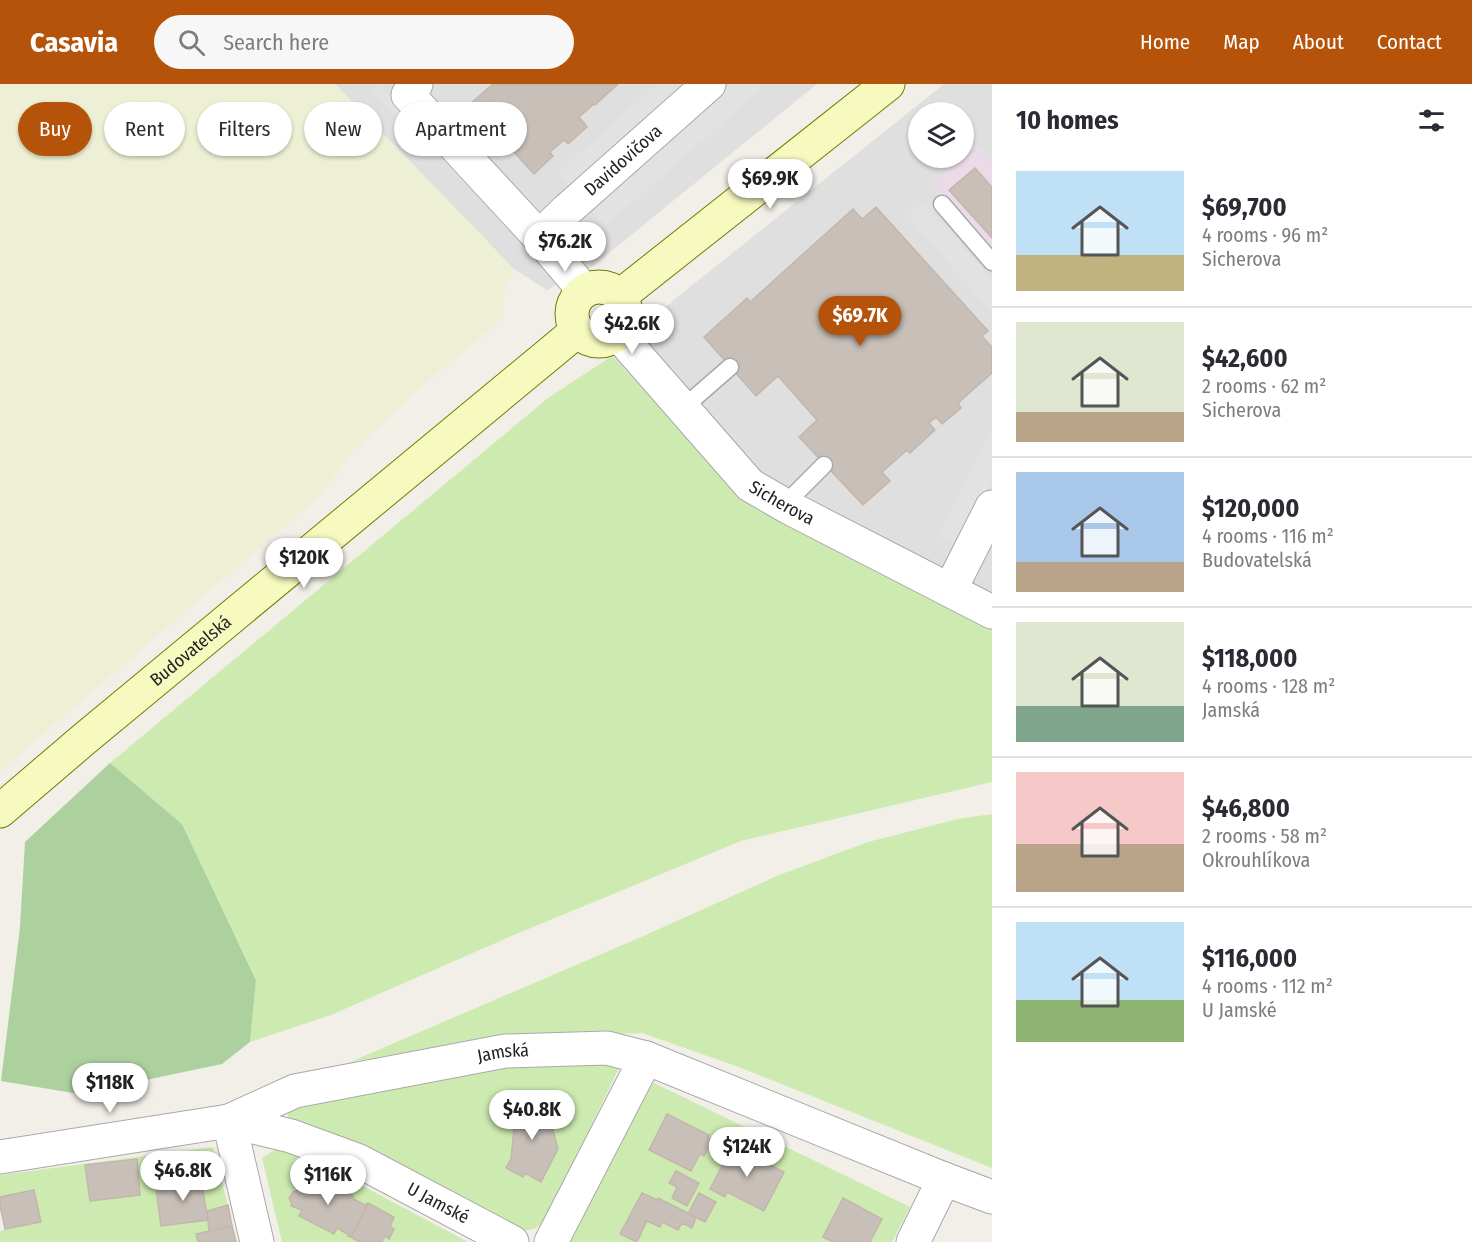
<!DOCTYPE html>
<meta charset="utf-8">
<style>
:root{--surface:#fff;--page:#f7f7f7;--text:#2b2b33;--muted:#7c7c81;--line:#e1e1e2;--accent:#b45309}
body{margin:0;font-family:"Fira Sans Condensed",sans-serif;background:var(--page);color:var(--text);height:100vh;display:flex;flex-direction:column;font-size:22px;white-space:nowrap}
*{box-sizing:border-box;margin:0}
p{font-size:20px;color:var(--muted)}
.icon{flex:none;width:33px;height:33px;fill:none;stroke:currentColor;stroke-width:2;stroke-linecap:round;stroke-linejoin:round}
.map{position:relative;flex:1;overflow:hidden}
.sheet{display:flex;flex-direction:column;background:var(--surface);width:480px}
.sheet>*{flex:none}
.guide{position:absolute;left:18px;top:18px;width:570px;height:54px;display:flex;gap:12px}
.fabs{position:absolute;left:908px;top:18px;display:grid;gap:12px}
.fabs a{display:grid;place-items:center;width:66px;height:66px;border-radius:50%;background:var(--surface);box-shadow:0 2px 4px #0004;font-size:30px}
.price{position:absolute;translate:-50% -51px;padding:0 14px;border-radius:21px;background:#fff;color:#222;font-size:20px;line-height:39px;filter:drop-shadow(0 2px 3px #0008)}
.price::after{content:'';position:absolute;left:50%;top:36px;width:18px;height:14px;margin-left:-9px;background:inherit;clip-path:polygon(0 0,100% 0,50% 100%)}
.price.selected{background:var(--accent);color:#fff}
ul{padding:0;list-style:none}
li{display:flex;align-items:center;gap:18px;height:150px;padding:0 24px}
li+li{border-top:2px solid var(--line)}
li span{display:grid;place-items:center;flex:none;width:168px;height:120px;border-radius:0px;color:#555}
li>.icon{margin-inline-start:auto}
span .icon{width:72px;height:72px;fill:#fffc;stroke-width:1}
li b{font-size:26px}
h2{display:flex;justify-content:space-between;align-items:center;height:72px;padding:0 24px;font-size:26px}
.chip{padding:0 21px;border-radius:27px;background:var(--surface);box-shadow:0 2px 4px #0004;font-size:21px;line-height:54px}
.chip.selected{background:var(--accent);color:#fff}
header{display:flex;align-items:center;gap:36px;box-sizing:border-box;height:84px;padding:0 30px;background:var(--accent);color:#fff}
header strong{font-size:28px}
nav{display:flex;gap:33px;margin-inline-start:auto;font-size:21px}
.search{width:420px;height:54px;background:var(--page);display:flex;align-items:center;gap:15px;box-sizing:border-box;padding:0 21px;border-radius:33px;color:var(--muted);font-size:22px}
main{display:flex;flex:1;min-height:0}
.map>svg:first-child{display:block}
.residential{fill:#e0dfdf;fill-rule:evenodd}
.industrial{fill:#ebdbe8}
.farmland{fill:#eef0d5}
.grass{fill:#cdebb0;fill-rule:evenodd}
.forest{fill:#add19e}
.parking{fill:#e2e2e2}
.building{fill:#c7bfb8;stroke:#c4b6ab;stroke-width:1.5}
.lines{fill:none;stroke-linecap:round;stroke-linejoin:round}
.lane-casing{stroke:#a9a9a9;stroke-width:19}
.street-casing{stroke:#a9a9a9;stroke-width:35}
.secondary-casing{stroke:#707d05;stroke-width:35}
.lane{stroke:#fff;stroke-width:16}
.street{stroke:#fff;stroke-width:33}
.secondary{stroke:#f7fabf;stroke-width:33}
.labels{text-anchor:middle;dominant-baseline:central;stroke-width:4.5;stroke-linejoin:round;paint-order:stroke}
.street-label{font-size:18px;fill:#222;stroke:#fff}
</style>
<header>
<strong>Casavia</strong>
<div class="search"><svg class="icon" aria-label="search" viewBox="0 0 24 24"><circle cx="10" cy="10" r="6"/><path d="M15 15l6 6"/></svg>Search here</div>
<nav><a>Home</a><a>Map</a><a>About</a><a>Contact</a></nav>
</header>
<main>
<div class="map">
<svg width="992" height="1158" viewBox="0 0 992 1158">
<rect width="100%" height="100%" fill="#f2efe9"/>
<path class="residential" d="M 335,0 L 817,0 L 593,182 L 547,206 L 514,185 Z
M 944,0 L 992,0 L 992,544 L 741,409 L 612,272 L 676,214 ZM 918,28 L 963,28 L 963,74 L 918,74 Z"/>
<path class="industrial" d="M 979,64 L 992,80 L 992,164 L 930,100 Z"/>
<path class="farmland" d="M 0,0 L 335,0 L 514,185 L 504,209 L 504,234 L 429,296 L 382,340 L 352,369 L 319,413 L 0,687 Z"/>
<path class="grass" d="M 612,272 L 741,409 L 992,544 L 992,698 L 741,757 L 514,851 L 331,931 L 250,958 L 256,895 L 182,740 L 110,679 L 548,314 Z
M 992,730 L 992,1084 L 736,982 L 642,949 L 496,953 L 350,978 L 648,850 L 779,791 L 868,758 L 958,735 Z
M 515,977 L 620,982 L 553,1121 C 546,1139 542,1144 523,1147 L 287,1039 L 289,1019 ZM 545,1017 L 558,1065 L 541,1098 L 525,1089 L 522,1093 L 507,1085 C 515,1065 515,1047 510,1027 Z
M 650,997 L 910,1123 L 892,1158 L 870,1158 L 824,1153 L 833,1158 L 567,1158 ZM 667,1030 L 709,1051 L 708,1053 L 712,1056 L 704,1072 L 700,1070 L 649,1066 ZM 735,1057 L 749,1064 L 747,1069 L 784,1088 L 764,1127 L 727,1108 L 724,1113 L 711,1105 ZM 676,1087 L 699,1099 L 687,1122 L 672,1114 L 677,1103 ZM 642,1109 L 657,1116 L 658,1114 L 688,1130 L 699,1109 L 716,1118 L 705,1137 L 696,1133 L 692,1144 L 682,1139 L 677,1146 L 662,1138 L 660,1142 L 647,1137 L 637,1158 L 620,1150 Z
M 284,1060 L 468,1158 L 382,1158 L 385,1152 L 390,1154 L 394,1145 L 390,1143 L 394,1133 L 352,1114 L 353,1112 L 309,1089 L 299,1106 L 293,1108 L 290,1114 L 292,1120 L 291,1122 L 302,1126 L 299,1132 L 333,1150 L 337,1144 L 359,1158 L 282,1158 L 262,1074 Z
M 213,1063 L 237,1158 L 236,1158 L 228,1121 L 207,1127 L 203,1099 L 200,1088 L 181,1090 L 182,1101 L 157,1104 L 208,1136 L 209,1147 L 198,1158 L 0,1158 L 0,1147 L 40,1138 L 0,1113 L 0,1091 ZM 136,1075 L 140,1111 L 90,1117 L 85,1081 Z"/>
<path class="forest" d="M 110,679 L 182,740 L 256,896 L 250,958 L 222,980 L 79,1010 L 1,997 L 20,843 L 25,758 Z"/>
<path class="parking" d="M 376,0 L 377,0 L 432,59 L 423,61 L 373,8 Z
M 657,0 L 692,0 L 573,105 L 558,89 Z
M 730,0 L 757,0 L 761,5 L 605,142 L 590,126 Z
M 923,118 L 992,196 L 992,228 L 907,132 Z
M 992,346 L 992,396 L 959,462 L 939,452 Z"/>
<path class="building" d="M 493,0 L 618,0 L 595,21 L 594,20 L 579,33 L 587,43 L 568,60 L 564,56 L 550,68 L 553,72 L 534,90 L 470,20 Z
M 975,84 L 992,103 L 992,154 L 949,106 Z
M 876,123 L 988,247 L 982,252 L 992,263 L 992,289 L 958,319 L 961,324 L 942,340 L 936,333 L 929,339 L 935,346 L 910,369 L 907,366 L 882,388 L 890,397 L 863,421 L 799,353 L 817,336 L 778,292 L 756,312 L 704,253 L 747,214 L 750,218 L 853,125 L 862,135 Z
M 545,1017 L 558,1065 L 541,1098 L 525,1089 L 523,1093 L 506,1084 L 511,1075 L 514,1044 L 509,1027 Z
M 667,1030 L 709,1051 L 708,1053 L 712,1055 L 704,1072 L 700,1070 L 691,1087 L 649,1066 Z
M 735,1057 L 749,1064 L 747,1069 L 784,1088 L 764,1127 L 727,1108 L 725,1113 L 710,1105 Z
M 137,1075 L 140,1111 L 90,1117 L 85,1081 Z
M 676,1087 L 699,1099 L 687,1122 L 672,1114 L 677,1103 L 669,1099 Z
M 200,1088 L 208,1136 L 161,1142 L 156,1104 L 182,1101 L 181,1090 Z
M 308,1089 L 353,1112 L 352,1114 L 365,1121 L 366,1120 L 368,1120 L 351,1153 L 348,1152 L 349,1151 L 337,1144 L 334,1150 L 299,1132 L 302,1126 L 291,1122 L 292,1120 L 289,1114 L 293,1108 L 299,1106 Z
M 34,1106 L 41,1138 L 5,1145 L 0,1122 L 0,1113 Z
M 642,1109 L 657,1116 L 658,1114 L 696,1133 L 692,1144 L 682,1139 L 678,1146 L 662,1138 L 660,1143 L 647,1137 L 637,1158 L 620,1150 Z
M 699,1109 L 716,1118 L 705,1138 L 688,1130 Z
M 843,1114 L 882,1135 L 870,1158 L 833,1158 L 823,1153 Z
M 368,1119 L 394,1133 L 390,1143 L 394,1145 L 389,1155 L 385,1152 L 382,1158 L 359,1158 L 351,1153 Z
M 228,1121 L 232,1142 L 209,1147 L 207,1127 Z
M 232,1142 L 236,1158 L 198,1158 L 196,1150 Z"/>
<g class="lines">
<defs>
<path id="lane" d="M 942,120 L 992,178
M 683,324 L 730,283
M 788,423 L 796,409 L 824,381"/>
<g id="street">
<path d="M 416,0 L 408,11 L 539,153 L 576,197 L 582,208"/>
<path id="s1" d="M 539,153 L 567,126 L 709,0"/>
<path id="s2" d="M 618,250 L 750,401 L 788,423 L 992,528"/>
<path d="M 950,506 L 992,423"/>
<path id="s3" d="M 229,1037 L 291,1052 L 359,1077 L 512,1158"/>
<path d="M 229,1037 L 257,1158"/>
<path id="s4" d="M 0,1073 L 229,1037 L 295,1007 L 505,967 L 607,964 L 646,974 L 944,1095 L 992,1113"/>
<path d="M 551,1158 L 646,974"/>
<path d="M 913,1158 L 944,1095"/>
</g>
<g id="secondary">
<circle cx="599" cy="230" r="27"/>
<path d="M 620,212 L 888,0"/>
<path id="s5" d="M 0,727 L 83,656 L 577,247"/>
</g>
</defs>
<use href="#lane" class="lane-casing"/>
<use href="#street" class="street-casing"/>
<use href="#secondary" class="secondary-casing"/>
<use href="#lane" class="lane"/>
<use href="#street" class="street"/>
<use href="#secondary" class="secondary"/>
</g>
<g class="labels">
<g class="street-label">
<text stroke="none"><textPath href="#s1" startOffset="114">Davidovičova</textPath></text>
<text stroke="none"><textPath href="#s2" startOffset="237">Sicherova</textPath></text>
<text stroke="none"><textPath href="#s5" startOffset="249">Budovatelská</textPath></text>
<text stroke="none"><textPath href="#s4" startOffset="516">Jamská</textPath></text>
<text stroke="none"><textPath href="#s3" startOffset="226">U Jamské</textPath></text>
</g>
</g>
</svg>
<div class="fabs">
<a><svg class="icon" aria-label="layers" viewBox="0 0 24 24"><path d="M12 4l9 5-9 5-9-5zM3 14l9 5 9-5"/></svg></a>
</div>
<b class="price" style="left:770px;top:126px">$69.9K</b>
<b class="price" style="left:565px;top:189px">$76.2K</b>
<b class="price selected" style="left:860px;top:263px">$69.7K</b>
<b class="price" style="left:632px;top:271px">$42.6K</b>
<b class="price" style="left:304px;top:505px">$120K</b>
<b class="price" style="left:110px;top:1030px">$118K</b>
<b class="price" style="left:532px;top:1057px">$40.8K</b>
<b class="price" style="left:747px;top:1094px">$124K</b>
<b class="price" style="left:183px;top:1118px">$46.8K</b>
<b class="price" style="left:328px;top:1122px">$116K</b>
<div class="guide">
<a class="chip selected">Buy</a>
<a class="chip">Rent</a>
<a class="chip">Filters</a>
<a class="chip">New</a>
<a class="chip">Apartment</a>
</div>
</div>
<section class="sheet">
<h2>10 homes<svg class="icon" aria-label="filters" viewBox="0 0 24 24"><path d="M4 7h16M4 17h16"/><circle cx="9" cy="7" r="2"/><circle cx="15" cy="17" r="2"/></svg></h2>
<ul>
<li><span style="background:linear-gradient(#bfe0f5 70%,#c2b280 0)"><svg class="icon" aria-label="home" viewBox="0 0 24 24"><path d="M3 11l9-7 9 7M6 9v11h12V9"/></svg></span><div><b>$69,700</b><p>4 rooms · 96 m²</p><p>Sicherova</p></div></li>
<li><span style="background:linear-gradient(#dfe7d0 75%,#b9a48a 0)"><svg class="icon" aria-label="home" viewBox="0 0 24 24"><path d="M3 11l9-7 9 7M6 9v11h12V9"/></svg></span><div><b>$42,600</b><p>2 rooms · 62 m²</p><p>Sicherova</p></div></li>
<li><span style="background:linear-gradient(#a9c7e8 75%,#b9a48a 0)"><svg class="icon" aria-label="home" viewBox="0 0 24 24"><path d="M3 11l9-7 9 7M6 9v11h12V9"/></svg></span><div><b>$120,000</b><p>4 rooms · 116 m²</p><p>Budovatelská</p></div></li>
<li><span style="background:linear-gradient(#dfe7d0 70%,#7fa58c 0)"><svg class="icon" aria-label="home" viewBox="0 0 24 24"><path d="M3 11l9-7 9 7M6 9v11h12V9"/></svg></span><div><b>$118,000</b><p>4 rooms · 128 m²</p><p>Jamská</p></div></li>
<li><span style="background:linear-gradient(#f6c9c9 60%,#b9a48a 0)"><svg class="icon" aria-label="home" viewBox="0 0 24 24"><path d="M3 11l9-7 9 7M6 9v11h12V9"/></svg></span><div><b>$46,800</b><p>2 rooms · 58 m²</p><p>Okrouhlíkova</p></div></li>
<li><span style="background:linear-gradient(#bfe0f5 65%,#8fb573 0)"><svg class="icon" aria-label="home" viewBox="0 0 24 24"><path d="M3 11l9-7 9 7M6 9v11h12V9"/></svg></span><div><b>$116,000</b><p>4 rooms · 112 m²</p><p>U Jamské</p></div></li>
</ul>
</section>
</main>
